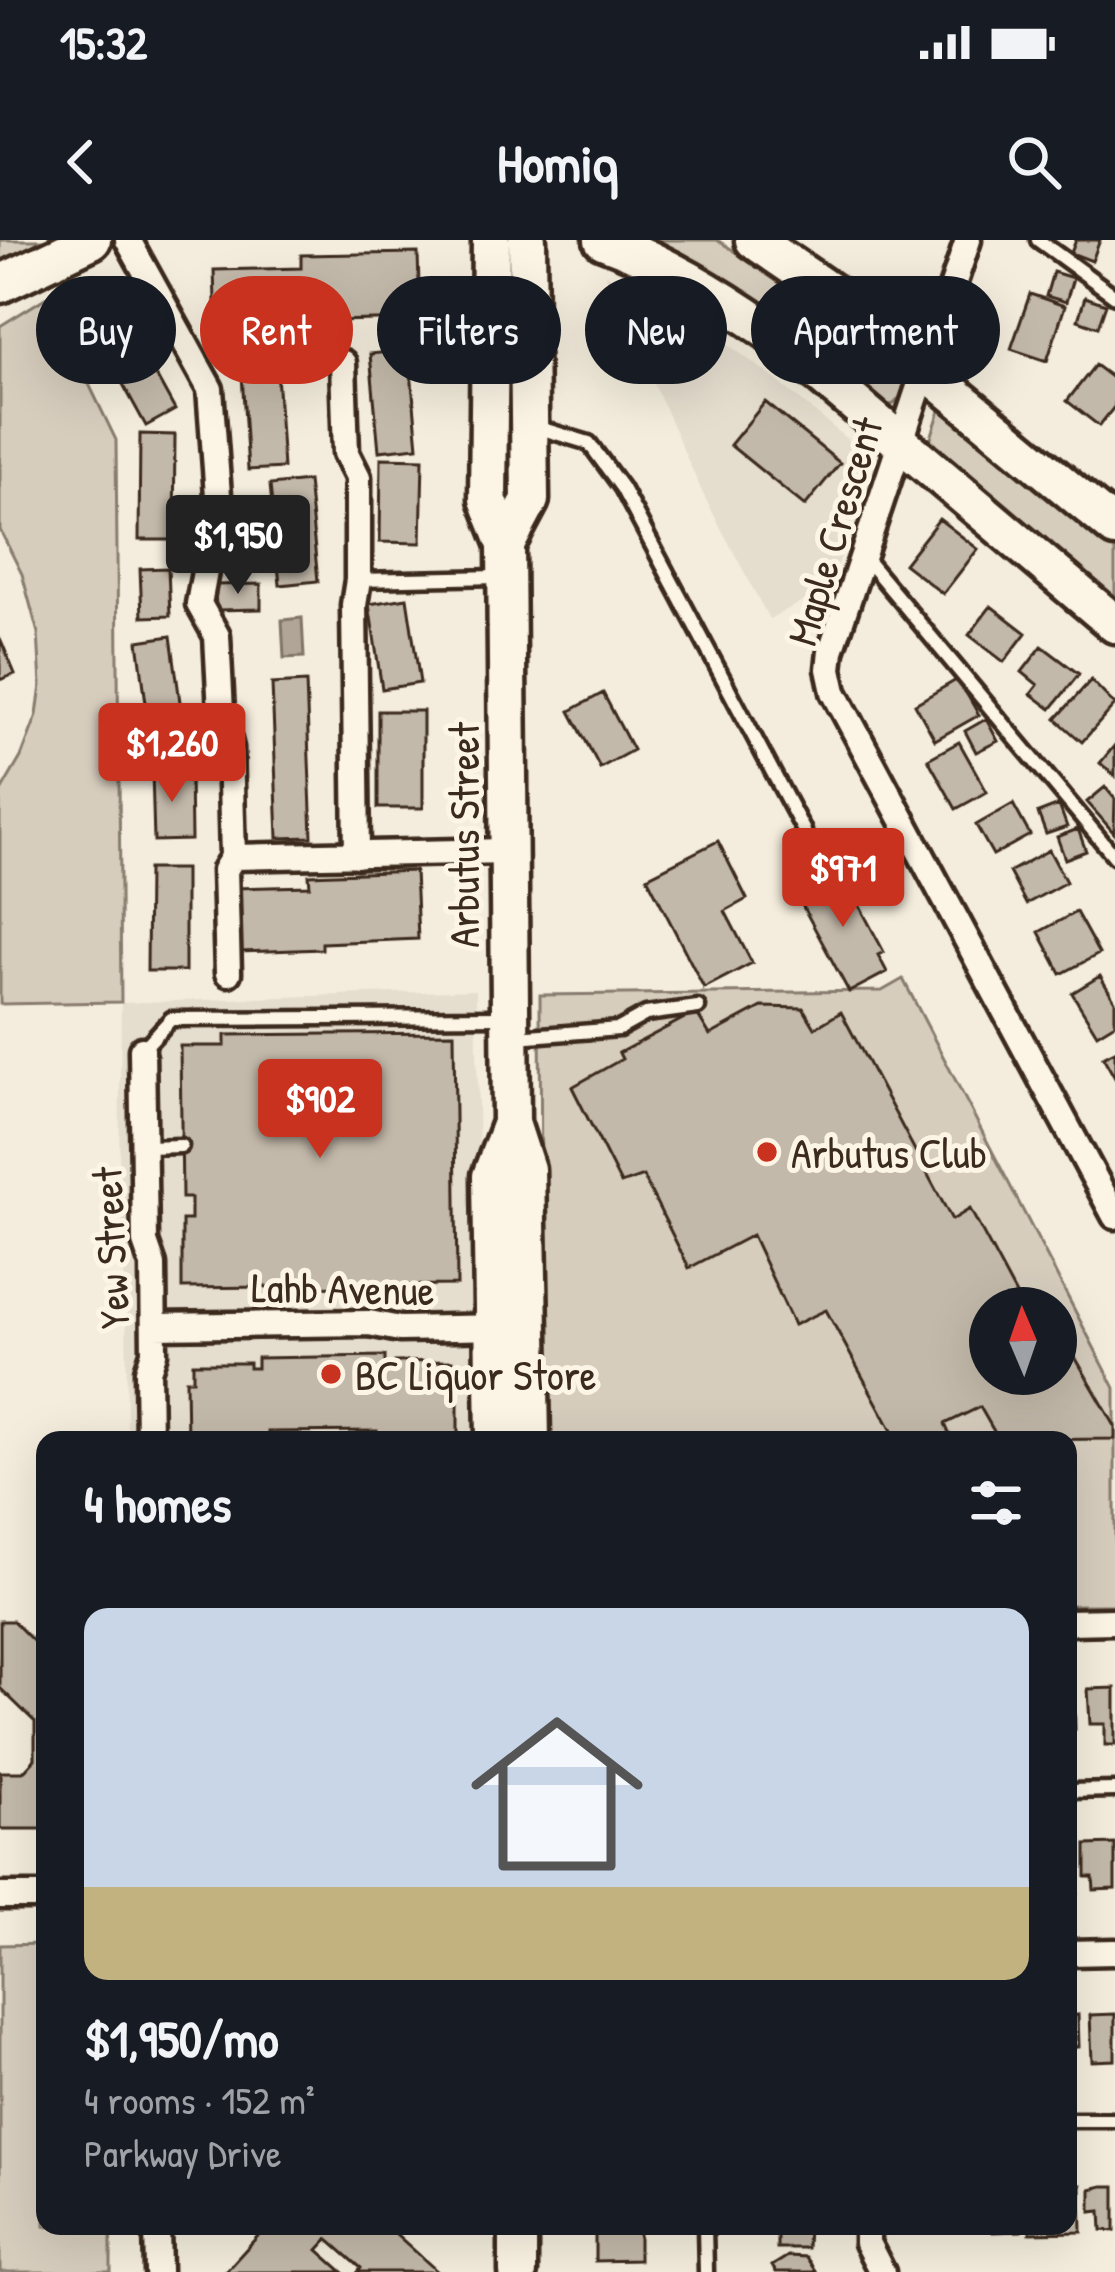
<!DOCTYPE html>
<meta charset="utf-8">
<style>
:root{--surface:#171b24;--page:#20242c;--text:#f1f3f6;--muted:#9ea1a6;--accent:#c8321e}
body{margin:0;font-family:"Patrick Hand",sans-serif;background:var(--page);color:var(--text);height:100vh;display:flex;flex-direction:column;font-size:45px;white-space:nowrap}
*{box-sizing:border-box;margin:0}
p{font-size:39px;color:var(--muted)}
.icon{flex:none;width:66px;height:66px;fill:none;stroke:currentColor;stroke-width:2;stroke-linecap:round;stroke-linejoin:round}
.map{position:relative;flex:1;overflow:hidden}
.side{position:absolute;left:36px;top:1191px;width:1041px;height:804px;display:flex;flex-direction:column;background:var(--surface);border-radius:24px;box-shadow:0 12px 48px #0002}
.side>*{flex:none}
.hud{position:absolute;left:36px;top:36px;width:1044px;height:108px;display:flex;gap:24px}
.needle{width:78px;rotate:358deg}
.fabs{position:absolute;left:969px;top:1047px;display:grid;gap:24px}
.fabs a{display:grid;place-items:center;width:108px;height:108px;border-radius:50%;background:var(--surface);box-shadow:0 12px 48px #0002;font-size:60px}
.price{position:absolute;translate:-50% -102px;padding:0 27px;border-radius:12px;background:var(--accent);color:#fff;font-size:39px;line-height:78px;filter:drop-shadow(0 3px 6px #0008)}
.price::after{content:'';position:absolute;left:50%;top:72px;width:36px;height:27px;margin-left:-18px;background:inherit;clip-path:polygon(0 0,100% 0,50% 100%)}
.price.on{background:#222;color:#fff}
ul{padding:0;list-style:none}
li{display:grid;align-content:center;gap:24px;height:636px;padding:0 48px}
li span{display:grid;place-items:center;height:372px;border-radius:24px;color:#555}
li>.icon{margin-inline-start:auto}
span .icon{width:216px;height:216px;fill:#fffc;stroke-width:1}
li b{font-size:51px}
h2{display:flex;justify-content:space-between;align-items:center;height:144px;padding:0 48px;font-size:51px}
.pill{padding:0 42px;border-radius:54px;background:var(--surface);box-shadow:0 12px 48px #0002;font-size:42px;line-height:108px}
.pill.on{background:var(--accent);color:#fff}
.status{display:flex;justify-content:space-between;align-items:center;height:84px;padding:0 60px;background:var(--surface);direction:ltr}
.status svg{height:33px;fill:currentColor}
header{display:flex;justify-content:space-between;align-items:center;height:156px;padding:0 48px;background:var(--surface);font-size:54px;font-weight:800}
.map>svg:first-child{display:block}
.built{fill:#e5ddce}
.green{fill:#d6cdbd;stroke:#887c6e;stroke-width:3;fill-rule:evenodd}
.water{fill:#b0a596;stroke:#817466;stroke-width:3}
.building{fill:#c3b9aa;stroke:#3b2a1e;stroke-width:3}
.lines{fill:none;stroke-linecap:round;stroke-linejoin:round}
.lane-casing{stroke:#3b2a1e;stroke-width:21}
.street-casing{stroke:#3b2a1e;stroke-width:33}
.secondary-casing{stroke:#3b2a1e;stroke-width:45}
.lane{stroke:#fcf5e5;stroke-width:12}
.street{stroke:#fcf5e5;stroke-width:24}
.secondary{stroke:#fcf5e5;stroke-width:36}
.poi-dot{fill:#c8321e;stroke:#fcf5e5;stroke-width:4.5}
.labels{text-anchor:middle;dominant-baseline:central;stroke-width:10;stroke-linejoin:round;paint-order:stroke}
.street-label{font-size:42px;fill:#3b2a1e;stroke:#fcf5e5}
.poi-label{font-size:42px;fill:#3b2a1e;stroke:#fcf5e5;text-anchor:start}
</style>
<div class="status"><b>15:32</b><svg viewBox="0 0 49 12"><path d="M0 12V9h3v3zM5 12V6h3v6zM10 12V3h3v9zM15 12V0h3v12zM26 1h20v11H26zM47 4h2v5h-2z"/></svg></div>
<header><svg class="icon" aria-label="back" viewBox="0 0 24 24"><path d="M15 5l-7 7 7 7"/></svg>Homiq<svg class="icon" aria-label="search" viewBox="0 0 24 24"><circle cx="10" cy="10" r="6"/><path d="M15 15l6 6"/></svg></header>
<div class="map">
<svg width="1115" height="2032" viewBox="0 0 1115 2032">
<rect width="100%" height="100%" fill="#f4eddd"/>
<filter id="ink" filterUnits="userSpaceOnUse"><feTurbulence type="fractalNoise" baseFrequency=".00833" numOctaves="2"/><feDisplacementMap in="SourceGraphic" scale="24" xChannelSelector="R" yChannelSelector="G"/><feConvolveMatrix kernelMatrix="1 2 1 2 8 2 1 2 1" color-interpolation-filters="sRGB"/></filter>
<g filter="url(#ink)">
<path class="built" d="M 605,34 L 682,71 L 774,138 L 871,219 L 831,347 L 769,379 L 703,254 Z
M 476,750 L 484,1200 L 127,1200 L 126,1044 L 118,1023 L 121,763 Z"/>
<path class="green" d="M 0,0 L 66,0 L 0,34 Z
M 632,0 L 717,0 L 839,77 L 904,133 L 903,154 L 894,164 L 882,167 Z
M 47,57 L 116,200 L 121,762 L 0,764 L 0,553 L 21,517 L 37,475 L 41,445 L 38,393 L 22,334 L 0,290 L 0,86 Z
M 943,161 L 1115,302 L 1115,368 L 927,210 Z
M 903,739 L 1115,1148 L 1115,1365 L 1068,1365 L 1068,1200 L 542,1200 L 540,755 L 882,751 ZM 990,1068 L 1056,1068 L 1056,1134 L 990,1134 Z
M 45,1704 L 45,1986 L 111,1986 L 111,2032 L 0,2032 L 0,1705 Z"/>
<path class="water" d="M 302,378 L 304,417 L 284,418 L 282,380 Z"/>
<path class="building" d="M 1076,0 L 1100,0 L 1092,21 L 1071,13 Z
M 418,13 L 420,79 L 333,81 L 333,90 L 216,93 L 214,30 L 301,28 L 301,15 Z
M 1053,32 L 1073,38 L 1066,62 L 1046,56 Z
M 1030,54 L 1065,66 L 1047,121 L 1011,109 Z
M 1085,57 L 1106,64 L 1098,87 L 1078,80 Z
M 114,59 L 175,170 L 146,186 L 85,75 Z
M 409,110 L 418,207 L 379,211 L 370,114 Z
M 1095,125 L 1115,140 L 1115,166 L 1099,186 L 1067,161 Z
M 277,133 L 283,228 L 248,230 L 242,135 Z
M 765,162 L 840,223 L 805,266 L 730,205 Z
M 140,194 L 175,195 L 174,300 L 139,300 Z
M 381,218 L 423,219 L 421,303 L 380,302 Z
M 308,241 L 318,341 L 280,345 L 270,245 Z
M 939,279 L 978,309 L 943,354 L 904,324 Z
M 168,328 L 170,376 L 142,377 L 140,329 Z
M 261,344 L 261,369 L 216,370 L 215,345 Z
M 407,358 L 420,443 L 382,449 L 369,364 Z
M 991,366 L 1026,393 L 1004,422 L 969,395 Z
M 171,396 L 187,513 L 153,518 L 138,401 Z
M 0,398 L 15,434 L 0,440 Z
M 1042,406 L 1079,434 L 1051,469 L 1031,454 L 1038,445 L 1022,432 Z
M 958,439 L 979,475 L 935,500 L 915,464 Z
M 1091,440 L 1115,465 L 1082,502 L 1056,479 Z
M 306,442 L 312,597 L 278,598 L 272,444 Z
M 603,453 L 633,510 L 600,528 L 570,471 Z
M 378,471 L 423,471 L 423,568 L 378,568 Z
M 986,479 L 998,501 L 976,512 L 965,491 Z
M 959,502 L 987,552 L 956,569 L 928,519 Z
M 1115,505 L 1115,536 L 1100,523 Z
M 190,530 L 191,600 L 154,601 L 152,531 Z
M 1105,547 L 1115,559 L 1114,593 L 1087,562 Z
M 1013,564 L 1030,595 L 993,615 L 976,585 Z
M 1059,565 L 1067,587 L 1046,594 L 1038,573 Z
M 1078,589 L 1086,611 L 1065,619 L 1057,597 Z
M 718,601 L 747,659 L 725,671 L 752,723 L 704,748 L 647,637 Z
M 1049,610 L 1066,642 L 1026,664 L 1009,632 Z
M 148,629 L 185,629 L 185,731 L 147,731 Z
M 840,629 L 884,712 L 878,715 L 887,732 L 849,752 L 795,652 Z
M 415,631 L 418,699 L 322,703 L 322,709 L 238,712 L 235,648 L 310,646 L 309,635 Z
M 1076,672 L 1099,714 L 1061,734 L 1039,692 Z
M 1100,736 L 1115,761 L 1115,783 L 1097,794 L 1072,753 Z
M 762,767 L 803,768 L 815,788 L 841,772 L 952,980 L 970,969 L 1023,1068 L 990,1068 L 990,1134 L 1056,1134 L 1056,1127 L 1075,1117 L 1115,1186 L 1115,1199 L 999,1200 L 980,1167 L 945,1184 L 952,1200 L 897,1200 L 826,1070 L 794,1085 L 752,995 L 689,1028 L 643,936 L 621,944 L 572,847 L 622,819 L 619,813 L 696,772 L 710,795 Z
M 454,793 L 457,1045 L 182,1048 L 182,980 L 191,980 L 191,958 L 182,958 L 180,806 L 225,806 L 225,795 Z
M 1115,811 L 1115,838 L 1103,817 Z
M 385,1116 L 385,1127 L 395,1127 L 395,1122 L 452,1121 L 452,1137 L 458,1137 L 458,1200 L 377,1200 L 377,1191 L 268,1192 L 268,1200 L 187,1200 L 186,1140 L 193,1140 L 193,1123 L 249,1123 L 249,1128 L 257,1128 L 257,1118 Z
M 0,1381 L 13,1381 L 45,1413 L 45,1589 L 0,1589 L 0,1532 L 23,1532 L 35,1519 L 35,1482 L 0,1448 Z
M 1115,1448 L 1115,1505 L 1105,1505 L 1105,1484 L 1090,1484 L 1088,1449 Z
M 1068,1449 L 1074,1449 L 1075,1489 L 1068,1489 Z
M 1115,1604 L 1115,1649 L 1094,1650 L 1093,1637 L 1086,1637 L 1086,1605 Z
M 1068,1607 L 1076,1607 L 1077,1653 L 1068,1653 Z
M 1115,1774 L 1115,1820 L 1092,1821 L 1090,1775 Z
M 1078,1775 L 1079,1807 L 1068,1808 L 1068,1776 Z
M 1068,1945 L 1081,1945 L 1082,1992 L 1030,1993 L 1030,1986 L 1068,1986 Z
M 1103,1946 L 1115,1946 L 1115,1991 L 1102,1990 L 1101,1971 L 1091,1972 L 1091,1949 Z
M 267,1986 L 387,1986 L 438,2032 L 358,2032 L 361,2028 L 328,1999 L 318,2010 L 343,2032 L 225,2032 Z
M 595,1986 L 639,1986 L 639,2020 L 595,2021 Z
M 777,1986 L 808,1986 L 807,2008 L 777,2008 Z
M 915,1986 L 953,1986 L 953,1990 L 915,1990 Z
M 992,1986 L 1021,1986 L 1021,1991 L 993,1992 Z
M 788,2016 L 806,2017 L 816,2032 L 776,2032 L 772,2026 Z"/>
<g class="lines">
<defs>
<path id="lane" d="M 1038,0 L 1115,56
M 536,187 L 589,203 L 622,248 L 804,591
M 865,318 L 1115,617
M 358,340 L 499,337
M 516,797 L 619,789 L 646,774 L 698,767
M 142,810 L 171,779 L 505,777
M 145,907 L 181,906
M 1068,1551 L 1115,1550
M 1068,1880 L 1115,1880
M 705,1986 L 706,2032"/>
<path id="street" d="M 128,0 L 210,149 L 220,282 L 207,321 L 199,364 L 217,396 L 221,472 L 230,508 L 233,617 L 225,630 L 228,733
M 968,0 L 831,411 L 829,429 L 834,452 L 1115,976
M 343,123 L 346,213 L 358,237 L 358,340 L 354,365 L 357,615
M 233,617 L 507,611
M 142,810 L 145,1002 L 153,1025 L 154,1113 L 148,1131 L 149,1200
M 154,1086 L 369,1083 L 400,1089 L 505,1087
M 1068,1382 L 1115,1381
M 0,1656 L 45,1656
M 1068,1713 L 1115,1712
M 157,1986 L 158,2032
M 867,1986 L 867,2003 L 882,2032"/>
<path id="secondary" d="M 491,0 L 488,259 L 506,305 L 511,883 L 526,929 L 531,1200
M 603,0 C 663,22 717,55 769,91 L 1115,384
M 754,0 L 836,56 L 1115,288
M 0,44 L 92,0
M 506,305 L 530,260 L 527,0
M 495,1200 L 491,936 L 511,883
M 518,1986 L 518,2032"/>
</defs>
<use href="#lane" class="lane-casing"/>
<use href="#street" class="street-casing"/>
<use href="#secondary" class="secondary-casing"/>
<use href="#lane" class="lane"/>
<use href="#street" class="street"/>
<use href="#secondary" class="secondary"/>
</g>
</g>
<g class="poi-dot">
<circle cx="767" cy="912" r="12"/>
<circle cx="331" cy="1134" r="12"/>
</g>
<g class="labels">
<g class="street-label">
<text transform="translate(834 291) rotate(-73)">Maple Crescent</text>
<text transform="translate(463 595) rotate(-90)">Arbutus Street</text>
<text transform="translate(110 1008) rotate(-93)">Yew Street</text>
<text transform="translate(343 1048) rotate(1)">Lahb Avenue</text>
</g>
<g class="poi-label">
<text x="791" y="912">Arbutus Club</text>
<text x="355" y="1134">BC Liquor Store</text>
</g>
</g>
</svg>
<div class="fabs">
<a><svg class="needle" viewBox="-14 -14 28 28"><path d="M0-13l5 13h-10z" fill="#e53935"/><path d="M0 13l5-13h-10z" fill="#9ea1a6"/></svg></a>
</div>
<b class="price on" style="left:238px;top:357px">$1,950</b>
<b class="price" style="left:172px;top:565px">$1,260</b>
<b class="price" style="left:843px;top:690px">$971</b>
<b class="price" style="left:320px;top:921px">$902</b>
<div class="hud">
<a class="pill">Buy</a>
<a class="pill on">Rent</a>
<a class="pill">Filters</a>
<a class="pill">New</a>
<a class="pill">Apartment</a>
</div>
<section class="side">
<h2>4 homes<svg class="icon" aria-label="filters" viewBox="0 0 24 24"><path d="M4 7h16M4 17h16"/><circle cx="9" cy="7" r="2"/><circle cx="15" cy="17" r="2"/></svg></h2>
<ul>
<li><span style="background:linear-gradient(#c9d6e8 75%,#c2b280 0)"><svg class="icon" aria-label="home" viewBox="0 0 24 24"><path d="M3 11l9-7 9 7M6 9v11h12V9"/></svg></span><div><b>$1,950/mo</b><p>4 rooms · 152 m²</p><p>Parkway Drive</p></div></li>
</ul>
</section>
</div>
